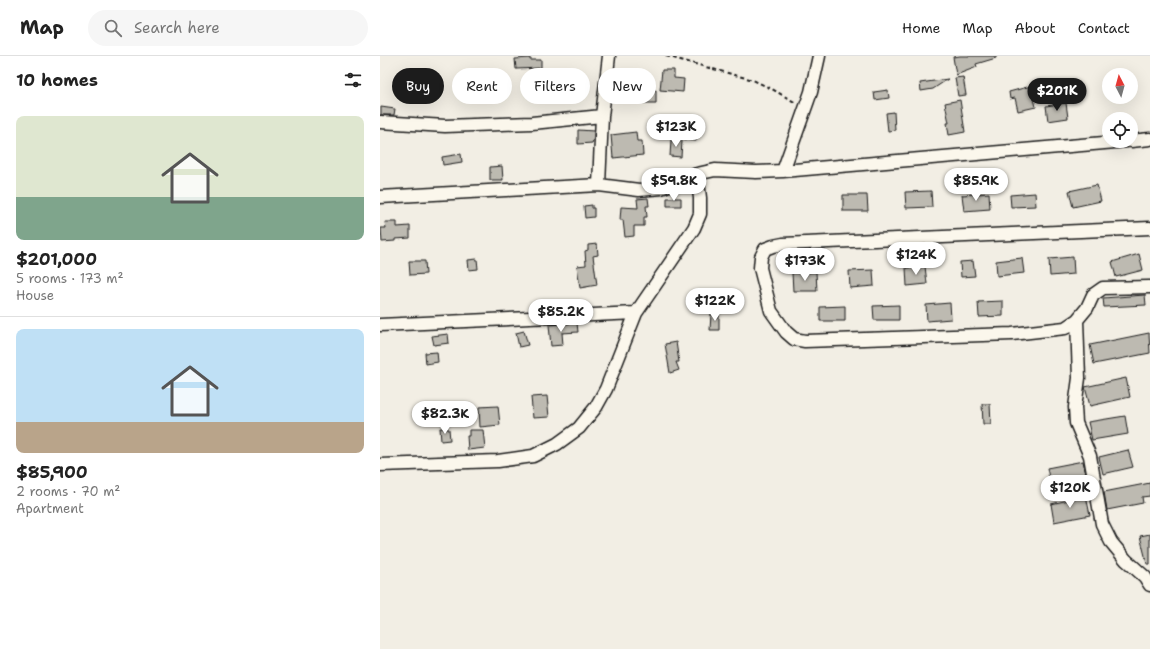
<!DOCTYPE html>
<meta charset="utf-8">
<style>
:root{--surface:#fff;--page:#f6f6f6;--text:#222;--muted:#767676;--line:#e0e0e0;--accent:#1c1c1c}
body{margin:0;font-family:"Shantell Sans",sans-serif;background:var(--page);color:var(--text);height:100vh;display:flex;flex-direction:column;font-size:15px;white-space:nowrap}
*{box-sizing:border-box;margin:0}
p{font-size:13px;color:var(--muted)}
.icon{flex:none;width:22px;height:22px;fill:none;stroke:currentColor;stroke-width:2;stroke-linecap:round;stroke-linejoin:round}
.map{position:relative;flex:1;overflow:hidden}
.drawer{display:flex;flex-direction:column;background:var(--surface);width:380px}
.drawer>*{flex:none}
.hud{position:absolute;left:12px;top:12px;width:380px;height:36px;display:flex;gap:8px}
.needle{width:26px;rotate:354deg}
.fabs{position:absolute;left:722px;top:12px;display:grid;gap:8px}
.fabs a{display:grid;place-items:center;width:36px;height:36px;border-radius:50%;background:var(--surface);box-shadow:0 4px 16px #0002;font-size:20px}
.price{position:absolute;translate:-50% -34px;padding:0 9px;border-radius:14px;background:#fff;color:#222;font-size:13px;line-height:26px;filter:drop-shadow(0 1px 2px #0008)}
.price::after{content:'';position:absolute;left:50%;top:24px;width:12px;height:9px;margin-left:-6px;background:inherit;clip-path:polygon(0 0,100% 0,50% 100%)}
.price.current{background:var(--accent);color:#fff}
ul{padding:0;list-style:none}
li{display:grid;align-content:center;gap:8px;height:212px;padding:0 16px}
li+li{border-top:1px solid var(--line)}
li span{display:grid;place-items:center;height:124px;border-radius:8px;color:#555}
li>.icon{margin-inline-start:auto}
span .icon{width:72px;height:72px;fill:#fffc;stroke-width:1}
li b{font-size:17px}
h2{display:flex;justify-content:space-between;align-items:center;height:48px;padding:0 16px;font-size:17px}
.chip{padding:0 14px;border-radius:18px;background:var(--surface);box-shadow:0 4px 16px #0002;font-size:14px;line-height:36px}
.chip.current{background:var(--accent);color:#fff}
header{display:flex;align-items:center;gap:24px;box-sizing:border-box;height:56px;padding:0 20px;background:var(--surface);border-bottom:1px solid var(--line)}
header strong{font-size:19px}
nav{display:flex;gap:22px;margin-inline-start:auto;font-size:14px}
.search{width:280px;height:36px;background:var(--page);display:flex;align-items:center;gap:10px;box-sizing:border-box;padding:0 14px;border-radius:22px;color:var(--muted);font-size:15px}
main{display:flex;flex:1;min-height:0}
.map>svg:first-child{display:block}
.building{fill:#bdbab1;stroke:#1c1c1c}
.lines{fill:none;stroke-linecap:round;stroke-linejoin:round}
.minor-casing{stroke:#1c1c1c;stroke-width:15}
.path{stroke:#1c1c1c;stroke-width:2;stroke-dasharray:4 3;stroke-linecap:butt}
.minor{stroke:#fbf7ec;stroke-width:12}
</style>
<header>
<strong>Map</strong>
<div class="search"><svg class="icon" aria-label="search" viewBox="0 0 24 24"><circle cx="10" cy="10" r="6"/><path d="M15 15l6 6"/></svg>Search here</div>
<nav><a>Home</a><a>Map</a><a>About</a><a>Contact</a></nav>
</header>
<main>
<section class="drawer">
<h2>10 homes<svg class="icon" aria-label="filters" viewBox="0 0 24 24"><path d="M4 7h16M4 17h16"/><circle cx="9" cy="7" r="2"/><circle cx="15" cy="17" r="2"/></svg></h2>
<ul>
<li><span style="background:linear-gradient(#dfe7d0 65%,#7fa58c 0)"><svg class="icon" aria-label="home" viewBox="0 0 24 24"><path d="M3 11l9-7 9 7M6 9v11h12V9"/></svg></span><div><b>$201,000</b><p>5 rooms · 173 m²</p><p>House</p></div></li>
<li><span style="background:linear-gradient(#bfe0f5 75%,#b9a48a 0)"><svg class="icon" aria-label="home" viewBox="0 0 24 24"><path d="M3 11l9-7 9 7M6 9v11h12V9"/></svg></span><div><b>$85,900</b><p>2 rooms · 70 m²</p><p>Apartment</p></div></li>
</ul>
</section>
<div class="map">
<svg width="770" height="593" viewBox="0 0 770 593">
<rect width="100%" height="100%" fill="#f2eee4"/>
<filter id="ink" filterUnits="userSpaceOnUse"><feTurbulence type="fractalNoise" baseFrequency=".025" numOctaves="2"/><feDisplacementMap in="SourceGraphic" scale="8" xChannelSelector="R" yChannelSelector="G"/><feConvolveMatrix kernelMatrix="1 2 1 2 8 2 1 2 1" color-interpolation-filters="sRGB"/></filter>
<g filter="url(#ink)">
<path class="building" d="M 580,0 L 616,0 L 616,2 L 596,8 L 597,11 L 576,19 L 573,1 Z
M 150,2 L 150,4 L 161,4 L 161,12 L 136,13 L 135,3 Z
M 282,14 L 294,14 L 294,22 L 304,23 L 303,36 L 280,34 Z
M 48,16 L 50,35 L 42,43 L 39,17 Z
M 179,17 L 182,31 L 173,33 L 170,19 Z
M 583,21 L 586,39 L 578,40 L 575,22 Z
M 568,23 L 553,33 L 541,35 L 540,27 Z
M 651,30 L 656,51 L 638,55 L 635,42 L 630,43 L 629,36 Z
M 261,34 L 276,34 L 276,47 L 261,47 Z
M 508,34 L 509,42 L 495,44 L 494,36 Z
M 580,44 L 585,76 L 569,79 L 567,67 L 569,67 L 565,47 Z
M 686,47 L 688,62 L 668,65 L 666,50 Z
M 1,51 L 15,53 L 14,59 L 1,59 Z
M 514,56 L 515,74 L 508,75 L 506,57 Z
M 305,73 L 317,75 L 316,85 L 304,83 Z
M 198,74 L 214,75 L 214,82 L 212,87 L 198,88 Z
M 256,76 L 257,85 L 262,85 L 263,99 L 233,102 L 231,79 Z
M 291,84 L 302,85 L 301,101 L 290,100 Z
M 81,98 L 82,106 L 63,109 L 62,101 Z
M 122,110 L 123,124 L 110,124 L 110,111 Z
M 717,129 L 721,145 L 693,151 L 689,135 Z
M 551,135 L 552,151 L 526,152 L 525,136 Z
M 609,137 L 610,153 L 584,155 L 582,139 Z
M 655,137 L 656,150 L 631,151 L 630,139 Z
M 463,139 L 487,139 L 488,155 L 463,155 Z
M 268,142 L 269,150 L 266,150 L 267,161 L 264,161 L 264,170 L 254,170 L 254,180 L 245,181 L 243,164 L 240,164 L 241,151 L 258,152 L 257,143 Z
M 287,142 L 301,142 L 301,150 L 287,150 Z
M 212,149 L 212,152 L 214,152 L 214,161 L 205,162 L 204,150 Z
M 5,166 L 17,166 L 17,171 L 30,170 L 30,182 L 15,183 L 15,185 L 2,186 L 1,172 L 6,172 Z
M 217,188 L 218,199 L 213,200 L 217,229 L 200,232 L 197,210 L 206,209 L 205,195 L 208,194 L 208,189 Z
M 759,198 L 763,214 L 736,221 L 732,206 Z
M 693,201 L 694,218 L 670,220 L 669,203 Z
M 642,202 L 644,217 L 617,220 L 616,205 Z
M 97,203 L 98,213 L 89,214 L 88,204 Z
M 29,205 L 45,205 L 46,218 L 30,219 Z
M 593,205 L 595,220 L 581,221 L 580,206 Z
M 545,210 L 547,228 L 527,230 L 526,212 Z
M 493,214 L 494,230 L 470,232 L 469,215 Z
M 436,216 L 437,235 L 413,235 L 412,217 Z
M 765,239 L 766,249 L 724,251 L 723,242 Z
M 623,245 L 623,260 L 599,261 L 598,246 Z
M 570,247 L 571,263 L 547,265 L 546,249 Z
M 519,249 L 519,264 L 494,264 L 493,250 Z
M 465,250 L 465,265 L 440,265 L 440,251 Z
M 331,258 L 339,259 L 339,274 L 330,274 Z
M 197,267 L 198,276 L 182,277 L 183,289 L 171,290 L 169,269 Z
M 144,275 L 148,289 L 139,291 L 136,277 Z
M 769,277 L 770,297 L 714,308 L 710,289 Z
M 68,278 L 69,287 L 54,289 L 52,280 Z
M 296,286 L 299,306 L 296,306 L 299,314 L 290,317 L 285,288 Z
M 57,296 L 58,306 L 46,308 L 45,297 Z
M 746,322 L 750,341 L 710,350 L 705,331 Z
M 167,340 L 169,361 L 153,362 L 151,341 Z
M 602,348 L 610,348 L 611,368 L 603,368 Z
M 118,350 L 120,369 L 100,371 L 99,351 Z
M 745,360 L 748,378 L 712,384 L 708,366 Z
M 60,372 L 69,373 L 70,384 L 61,385 Z
M 89,374 L 103,374 L 105,392 L 88,394 L 87,380 L 89,380 Z
M 748,394 L 753,411 L 723,418 L 719,401 Z
M 703,405 L 707,424 L 671,431 L 667,412 Z
M 770,427 L 770,440 L 762,441 L 763,447 L 727,454 L 724,436 Z
M 706,440 L 710,459 L 674,466 L 671,448 Z
M 770,478 L 770,508 L 767,508 L 760,480 Z"/>
<g class="lines">
<defs>
<path id="minor" d="M 0,66 L 65,70 L 152,67 L 222,60
M 751,85 L 770,83
M 403,115 L 431,36 L 439,0
M 219,129 L 222,60 L 229,0
M 0,141 L 219,129 L 259,134 L 281,132 L 317,118 L 335,114 L 376,116 L 403,115 L 747,85
M 770,172 L 403,188 L 393,190 L 385,193 L 381,201 L 380,212 L 391,255 L 406,276 L 414,283 L 425,285 L 632,278 L 685,272 L 697,264 L 707,252 L 713,239 L 723,232 L 770,231
M 697,264 L 699,322 L 695,351 L 696,367 L 710,400 L 722,468 L 731,486 L 746,504 L 765,521 L 770,529
M 0,269 L 256,257 L 314,172 L 320,158 L 320,142 L 317,118
M 0,409 L 118,405 L 153,400 L 177,388 L 199,372 L 216,351 L 226,333 L 256,257"/>
</defs>
<use href="#minor" class="minor-casing"/>
<path class="path" d="M 286,0 L 373,24 L 392,33 L 416,47"/>
<use href="#minor" class="minor"/>
</g>
</g>
</svg>
<div class="fabs">
<a><svg class="needle" viewBox="-14 -14 28 28"><path d="M0-13l5 13h-10z" fill="#e53935"/><path d="M0 13l5-13h-10z" fill="#767676"/></svg></a>
<a><svg class="icon" aria-label="locate" viewBox="0 0 24 24"><circle cx="12" cy="12" r="6"/><path d="M12 2v4M12 18v4M2 12h4M18 12h4"/></svg></a>
</div>
<b class="price current" style="left:677px;top:56px">$201K</b>
<b class="price" style="left:296px;top:92px">$123K</b>
<b class="price" style="left:294px;top:146px">$59.8K</b>
<b class="price" style="left:596px;top:146px">$85.9K</b>
<b class="price" style="left:536px;top:220px">$124K</b>
<b class="price" style="left:425px;top:226px">$173K</b>
<b class="price" style="left:335px;top:266px">$122K</b>
<b class="price" style="left:181px;top:277px">$85.2K</b>
<b class="price" style="left:65px;top:379px">$82.3K</b>
<b class="price" style="left:690px;top:453px">$120K</b>
<div class="hud">
<a class="chip current">Buy</a>
<a class="chip">Rent</a>
<a class="chip">Filters</a>
<a class="chip">New</a>
</div>
</div>
</main>
